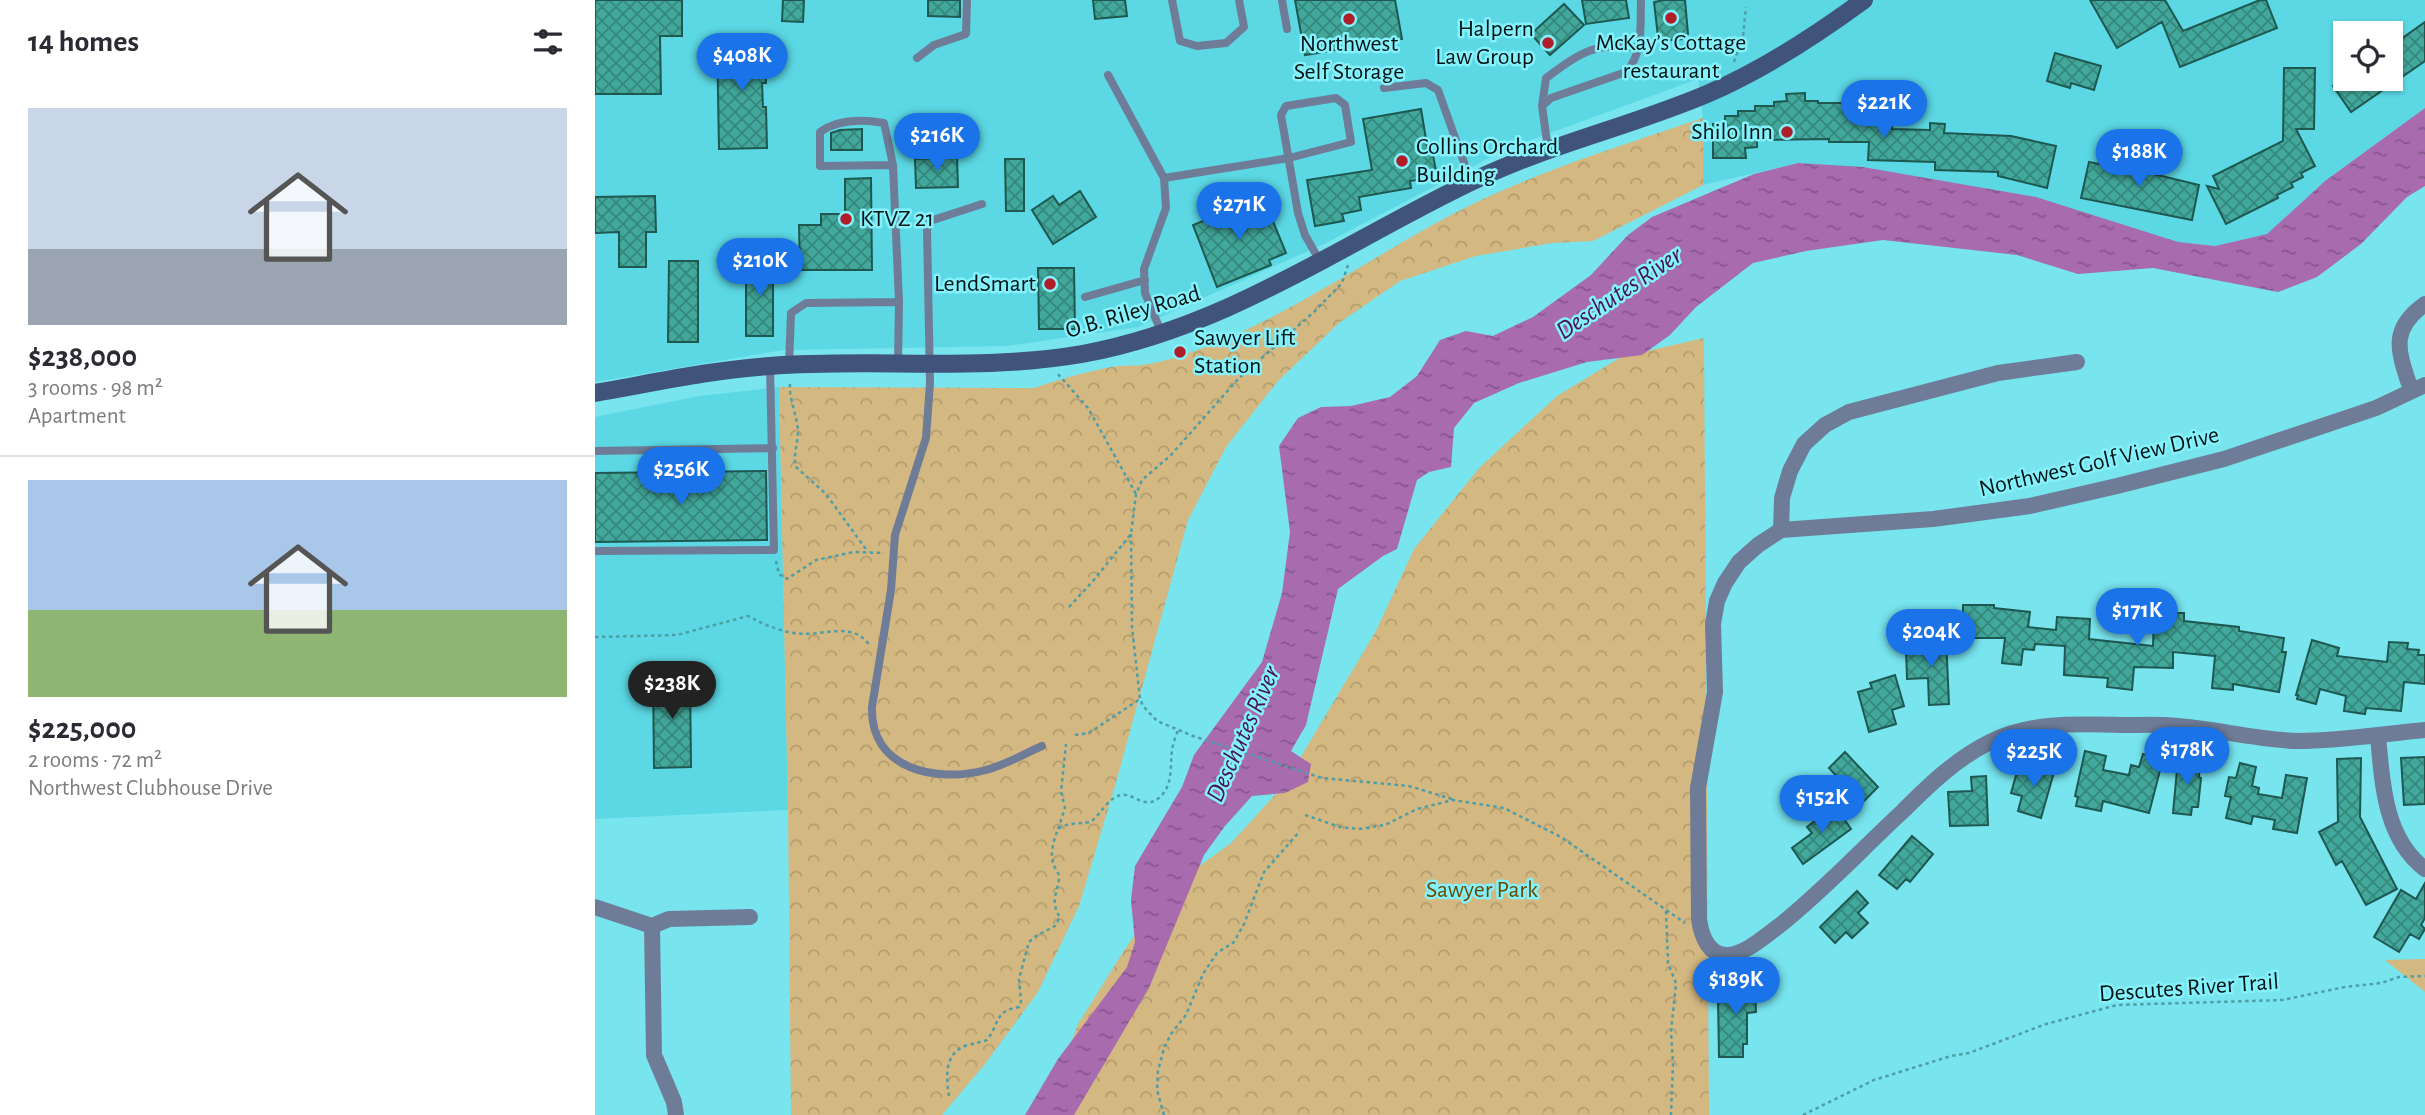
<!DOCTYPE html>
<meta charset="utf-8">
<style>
:root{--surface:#fff;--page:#f7f7f7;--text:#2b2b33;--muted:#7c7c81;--line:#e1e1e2;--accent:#1a73e8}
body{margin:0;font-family:"Alegreya Sans",sans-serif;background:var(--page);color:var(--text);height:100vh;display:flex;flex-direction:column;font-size:26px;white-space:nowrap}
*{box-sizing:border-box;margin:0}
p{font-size:23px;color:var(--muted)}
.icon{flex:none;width:38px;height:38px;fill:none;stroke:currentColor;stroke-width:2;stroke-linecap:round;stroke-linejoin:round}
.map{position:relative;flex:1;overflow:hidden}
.side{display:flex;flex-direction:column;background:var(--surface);width:595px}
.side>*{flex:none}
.buttons{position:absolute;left:1738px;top:21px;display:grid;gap:14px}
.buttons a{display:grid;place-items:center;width:70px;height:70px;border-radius:0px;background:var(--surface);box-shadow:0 2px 5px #0004;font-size:35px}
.price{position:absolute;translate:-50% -60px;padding:0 16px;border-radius:24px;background:var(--accent);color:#fff;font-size:23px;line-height:46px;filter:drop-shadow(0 2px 4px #0008)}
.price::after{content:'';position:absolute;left:50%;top:42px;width:21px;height:16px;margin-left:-10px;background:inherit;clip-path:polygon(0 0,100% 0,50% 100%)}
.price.active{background:#222;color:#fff}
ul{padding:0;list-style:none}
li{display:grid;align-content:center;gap:14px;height:371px;padding:0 28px}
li+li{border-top:2px solid var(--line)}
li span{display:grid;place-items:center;height:217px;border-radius:0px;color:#555}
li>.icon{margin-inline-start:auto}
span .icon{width:126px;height:126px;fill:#fffc;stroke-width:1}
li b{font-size:30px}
h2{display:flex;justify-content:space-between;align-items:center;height:84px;padding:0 28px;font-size:30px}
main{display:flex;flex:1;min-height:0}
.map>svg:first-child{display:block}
.built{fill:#5bd8e4;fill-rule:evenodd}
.green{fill:#d4b881}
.forest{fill:url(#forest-crowns)}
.water{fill:url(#water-ripples)}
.building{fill:url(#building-cross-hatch);stroke:#1e5851;stroke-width:2}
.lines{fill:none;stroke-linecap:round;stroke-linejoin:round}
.path{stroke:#4f9ea5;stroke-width:2.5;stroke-dasharray:3.5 3.5;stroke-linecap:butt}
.lane{stroke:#6e7c98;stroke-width:8}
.street{stroke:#6e7c98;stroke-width:16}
.secondary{stroke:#40547b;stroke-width:18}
.poi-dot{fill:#b01d29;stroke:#84f1fb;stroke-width:2.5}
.labels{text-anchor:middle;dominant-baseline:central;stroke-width:5;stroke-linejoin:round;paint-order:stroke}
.poi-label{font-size:24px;fill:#001315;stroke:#84f1fb;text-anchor:end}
.street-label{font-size:24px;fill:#001315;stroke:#84f1fb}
.park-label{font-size:24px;fill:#684b00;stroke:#84f1fb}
.water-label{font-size:26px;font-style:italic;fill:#491050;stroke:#84f1fb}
</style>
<main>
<section class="side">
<h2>14 homes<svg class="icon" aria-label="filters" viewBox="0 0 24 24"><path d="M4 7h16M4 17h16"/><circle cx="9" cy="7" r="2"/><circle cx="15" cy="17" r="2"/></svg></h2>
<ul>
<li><span style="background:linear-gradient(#c9d6e8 65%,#9aa5b1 0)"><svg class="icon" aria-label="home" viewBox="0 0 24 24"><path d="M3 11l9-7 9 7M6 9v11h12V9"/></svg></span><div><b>$238,000</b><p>3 rooms · 98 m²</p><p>Apartment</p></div></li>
<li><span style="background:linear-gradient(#a9c7e8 60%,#8fb573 0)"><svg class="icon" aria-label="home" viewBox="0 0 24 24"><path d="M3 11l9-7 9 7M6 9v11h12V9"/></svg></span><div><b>$225,000</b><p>2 rooms · 72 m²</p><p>Northwest Clubhouse Drive</p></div></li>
</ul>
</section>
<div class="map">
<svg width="1830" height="1115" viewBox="0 0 1830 1115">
<defs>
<pattern id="forest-crowns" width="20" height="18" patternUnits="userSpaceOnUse" patternTransform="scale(1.75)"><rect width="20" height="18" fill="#d4b881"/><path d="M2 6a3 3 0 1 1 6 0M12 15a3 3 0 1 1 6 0" fill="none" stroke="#b49d6f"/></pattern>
<pattern id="water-ripples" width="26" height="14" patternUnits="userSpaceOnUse" patternTransform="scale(1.75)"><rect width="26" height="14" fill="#a86bae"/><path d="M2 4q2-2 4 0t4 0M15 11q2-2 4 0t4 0" fill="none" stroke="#86578c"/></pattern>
<pattern id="building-cross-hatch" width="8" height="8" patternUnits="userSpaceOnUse" patternTransform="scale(1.75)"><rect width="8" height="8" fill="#42a89b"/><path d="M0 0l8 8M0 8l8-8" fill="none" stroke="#35887d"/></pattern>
</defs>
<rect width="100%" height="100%" fill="#77e4ee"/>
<path class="built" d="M 0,0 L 1830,0 L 1830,108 L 1730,181 L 1672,234 L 1620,246 L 1583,242 L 1203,163 L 1108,185 L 1108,118 L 1103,79 L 911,149 L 731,243 L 543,327 L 413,346 L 188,350 L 0,382 ZM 1750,33 L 1796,33 L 1796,79 L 1750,79 Z
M 184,387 L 193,810 L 0,819 L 0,417 L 105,396 Z"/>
<path class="green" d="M 1830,959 L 1830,992 L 1790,960 Z"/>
<path class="forest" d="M 1108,118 L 1108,185 L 998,241 L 957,243 L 881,256 L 805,281 L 744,323 L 683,381 L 631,447 L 593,520 L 520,786 L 484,906 L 443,992 L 390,1064 L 347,1115 L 196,1115 L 193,810 L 184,387 L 439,388 C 465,379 490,372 516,367 C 527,365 537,366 548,365 C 571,362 597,352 619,344 C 702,310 777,257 856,215 C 936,173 1023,147 1108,118 Z
M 1109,338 L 1114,1115 L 454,1115 L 458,1091 L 483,1024 L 530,949 L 572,890 L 636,843 L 689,785 L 781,631 L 819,549 L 884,468 L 962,396 L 1026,357 Z"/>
<path class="water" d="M 1830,108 L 1830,186 L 1812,197 L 1766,244 L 1722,277 L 1683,292 L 1558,268 L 1483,274 L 1422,255 L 1288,240 L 1211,251 L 1158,263 L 1101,307 L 1075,335 L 1047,355 L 992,362 L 924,383 L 879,403 L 859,428 L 856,467 L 834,472 L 822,480 L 802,549 L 788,556 L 743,589 L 711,725 L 696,751 L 716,764 L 713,782 L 690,793 L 657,796 L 630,826 L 609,855 L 554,988 L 479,1115 L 430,1115 L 463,1059 L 532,967 L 540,942 L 536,900 L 540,866 L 587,787 L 599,755 L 667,662 L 687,593 L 695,532 L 684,446 L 703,418 L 726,407 L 756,406 L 795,397 L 822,376 L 845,340 L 871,331 L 898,336 L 938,317 L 996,275 L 1033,235 L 1057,217 L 1159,174 L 1203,163 L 1268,167 L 1441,197 L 1583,242 L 1620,246 L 1672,234 L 1730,181 Z"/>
<path class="building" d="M 0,0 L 87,0 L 87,36 L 65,36 L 66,94 L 0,94 Z
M 188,0 L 209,0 L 208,22 L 187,21 Z
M 333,0 L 365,0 L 365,17 L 333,16 Z
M 498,0 L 530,0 L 532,16 L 500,19 Z
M 700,0 L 800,0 L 807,39 L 710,55 Z
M 987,0 L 1031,0 L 1034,18 L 991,24 Z
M 1069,0 L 1090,0 L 1093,34 L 1086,35 L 1087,39 L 1067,41 L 1066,37 L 1063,37 L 1059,2 Z
M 1495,0 L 1570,0 L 1588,31 L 1665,0 L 1671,0 L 1682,28 L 1585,67 L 1567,22 L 1522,48 Z
M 969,4 L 989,25 L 955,55 L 936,34 Z
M 1830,22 L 1830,61 L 1756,112 L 1738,86 L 1747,79 L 1796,79 L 1796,46 Z
M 169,37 L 171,83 L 167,83 L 168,107 L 171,107 L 172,148 L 124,149 L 122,38 Z
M 1460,53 L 1506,66 L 1499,90 L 1476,83 L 1475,88 L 1452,81 Z
M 1689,68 L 1720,68 L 1719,129 L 1701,129 L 1720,166 L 1706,173 L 1708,177 L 1696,183 L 1698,187 L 1682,195 L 1683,198 L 1631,224 L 1612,186 L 1624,189 L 1618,176 L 1688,141 Z
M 1210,93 L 1210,101 L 1223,101 L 1223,103 L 1252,103 L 1252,110 L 1265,110 L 1266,122 L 1297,123 L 1297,129 L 1335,130 L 1335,123 L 1350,124 L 1349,133 L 1416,136 L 1461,146 L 1452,188 L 1403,176 L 1403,172 L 1340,170 L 1340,162 L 1273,160 L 1274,142 L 1234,142 L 1234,139 L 1162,140 L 1162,147 L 1150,148 L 1151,158 L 1118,158 L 1118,124 L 1130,124 L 1130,116 L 1143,116 L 1143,111 L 1160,111 L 1160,106 L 1179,106 L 1179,102 L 1192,101 L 1191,94 Z
M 826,109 L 833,151 L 837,150 L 841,171 L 828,173 L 829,179 L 815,181 L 816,188 L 764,197 L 766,210 L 747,214 L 749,221 L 720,226 L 712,180 L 777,170 L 768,119 Z
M 267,129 L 267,150 L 236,150 L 236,133 L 245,130 Z
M 1506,155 L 1543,164 L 1542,170 L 1604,185 L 1597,220 L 1486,198 L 1494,162 L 1504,164 Z
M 362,157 L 363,187 L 321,188 L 320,159 Z
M 410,159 L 429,159 L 429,211 L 411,211 Z
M 276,178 L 277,270 L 205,270 L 204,225 L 226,225 L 226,214 L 250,214 L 250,179 Z
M 485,191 L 501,217 L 458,244 L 437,210 L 458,196 L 464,205 Z
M 60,196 L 61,232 L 51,232 L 51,267 L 24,267 L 24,232 L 0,233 L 0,197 Z
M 668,197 L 691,253 L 674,260 L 676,265 L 622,287 L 598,225 Z
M 178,260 L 178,336 L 151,336 L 151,261 Z
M 74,261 L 103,261 L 103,342 L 73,342 Z
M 443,268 L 479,268 L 480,329 L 444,329 Z
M 171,471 L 172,540 L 0,542 L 0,473 Z
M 1368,605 L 1399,605 L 1399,608 L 1435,612 L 1433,627 L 1461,630 L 1462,617 L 1495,619 L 1494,639 L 1558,646 L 1559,613 L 1589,613 L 1589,621 L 1644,627 L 1644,631 L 1689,638 L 1687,652 L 1691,652 L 1684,692 L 1638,684 L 1638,690 L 1617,688 L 1620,656 L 1578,652 L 1578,668 L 1539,667 L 1537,690 L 1512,687 L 1513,678 L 1469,675 L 1470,646 L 1440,644 L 1439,650 L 1428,649 L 1426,665 L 1407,663 L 1410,638 L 1376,638 L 1377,631 L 1368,631 Z
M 1335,637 L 1351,637 L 1354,704 L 1334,705 L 1333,678 L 1312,679 L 1311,648 L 1335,647 Z
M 1717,640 L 1744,648 L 1742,656 L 1792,662 L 1794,642 L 1813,643 L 1812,649 L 1824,650 L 1823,655 L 1830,655 L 1830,684 L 1809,682 L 1806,711 L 1771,708 L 1770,714 L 1749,711 L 1751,696 L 1725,689 L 1721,704 L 1702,699 L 1703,695 L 1701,695 Z
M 58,674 L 95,674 L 96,767 L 59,768 Z
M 1300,675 L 1309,706 L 1297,710 L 1301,724 L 1274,732 L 1263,692 L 1277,688 L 1275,683 Z
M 1490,751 L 1511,756 L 1508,770 L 1534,775 L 1536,765 L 1544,767 L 1548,754 L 1568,759 L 1554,813 L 1508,801 L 1506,811 L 1481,806 L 1483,797 L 1480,796 Z
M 1250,752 L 1283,787 L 1267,803 L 1234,768 Z
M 1830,757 L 1830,804 L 1809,805 L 1806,758 Z
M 1766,758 L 1765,817 L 1802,889 L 1771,905 L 1747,861 L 1741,865 L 1724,832 L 1743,822 L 1742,759 Z
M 1583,759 L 1605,761 L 1604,777 L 1606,778 L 1603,807 L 1597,807 L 1596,815 L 1578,813 Z
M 1442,760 L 1461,765 L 1446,818 L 1423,811 L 1427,796 L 1416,793 L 1422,772 L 1438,776 Z
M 1645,763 L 1661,767 L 1657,786 L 1664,788 L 1663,794 L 1687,798 L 1691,775 L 1712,778 L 1702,833 L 1678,829 L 1680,820 L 1658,816 L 1656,824 L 1631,818 L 1636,797 L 1630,796 L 1634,777 L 1641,778 Z
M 1391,776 L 1393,825 L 1355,826 L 1353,792 L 1377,791 L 1376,777 Z
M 1240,806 L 1256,829 L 1208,864 L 1197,848 L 1217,833 L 1212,827 Z
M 1317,836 L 1338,854 L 1315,882 L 1311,879 L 1302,889 L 1284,875 Z
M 1830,883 L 1830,918 L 1826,925 L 1830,929 L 1824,939 L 1815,934 L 1804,952 L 1779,937 L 1806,890 L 1821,899 Z
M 1262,891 L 1273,903 L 1263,913 L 1273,923 L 1257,938 L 1251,932 L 1240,943 L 1225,927 Z
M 1140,976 L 1160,976 L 1161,1012 L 1152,1013 L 1152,1044 L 1148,1044 L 1148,1057 L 1124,1057 L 1123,999 L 1140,999 Z"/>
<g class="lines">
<path class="path" d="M 1139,62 L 1148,36 L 1151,7
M 463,374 L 493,408 L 541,494
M 195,384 C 194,400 202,415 203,431 C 203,442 199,451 200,466 L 231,494 L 273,552
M 536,534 L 537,627 L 545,699 L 548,706 L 562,721 L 598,736 L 727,778 L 814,786 L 860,800
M 181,561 L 184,574 L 192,579 L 221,560 L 259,552 L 289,553
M 474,607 L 498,581 L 536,534 L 541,494 L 547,480 L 576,455 L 643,379 L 720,311 L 747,283 L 753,265
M 0,637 L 82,635 L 153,616 C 168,624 181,630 199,633 C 225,638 258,619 275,646
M 480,735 L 494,733 L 545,699
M 710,815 L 745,827 L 764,829 L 790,825 L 822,809 L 858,800 L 909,808 L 966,837 L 1090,923
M 463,829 L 470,808 L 466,792 L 471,744
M 1071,911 L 1073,963 L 1081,983 L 1076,1032 L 1078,1063 L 1076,1115
M 354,1096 C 351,1078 349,1054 370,1046 C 378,1043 385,1043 392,1040 C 405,1023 399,1011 424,1007 L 426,1002 L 424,979 L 434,942 L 441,936 L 460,926 L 465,917 C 455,903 462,893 464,879 C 465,873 459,868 458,863 C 455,852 459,840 463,829 C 476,820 490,826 498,820 C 507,812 513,798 526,795 C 538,792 551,812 566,796 C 578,784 575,766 577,750 C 578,743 581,736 583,730
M 569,1115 L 562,1090 L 563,1071 L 569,1048 L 576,1034 L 591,1015 L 608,974 L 622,953 L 639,942 L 649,924 L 669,872 L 705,831
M 1208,1115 L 1279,1080 L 1356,1056 L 1374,1053 L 1451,1024 L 1522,1005 L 1687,1000 L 1750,987 L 1786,983 L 1804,977 L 1830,976"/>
<path class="lane" d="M 577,0 L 585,41 L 602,46 L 631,43 L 649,27 L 644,0
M 687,0 L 692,29
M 322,58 L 339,45 L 371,34 L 372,0
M 513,75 L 569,178 L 571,208 L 549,269 L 550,293 L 567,334
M 789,88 L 831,83 L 843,90 L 876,182
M 947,106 L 956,98 L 1031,72 C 1049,53 1045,25 1046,0
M 953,149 L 947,106 L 951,78 C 985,53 1000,41 1044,48
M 298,165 L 225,166 L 225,132 C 243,119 267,119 289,123 L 298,165 L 304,302 L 303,363
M 569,178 L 694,158 L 756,142 L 750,105 L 741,98 L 691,106 L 686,115 L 703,213 L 710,235 L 726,263
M 387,204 L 335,221 L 332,230 L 335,383 L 331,438 L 300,535 L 296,590 L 277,707 C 275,770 342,783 391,770 C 410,765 429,754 447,746
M 490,297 L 550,280
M 194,365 L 196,313 L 211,303 L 304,302
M 0,451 L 178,448
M 0,551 L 179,550 L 175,366"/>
<path class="street" d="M 1830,385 L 1781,408 L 1629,459 L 1522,486 L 1435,506 L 1338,519 L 1186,530 L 1163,545 L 1144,562 L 1130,583 L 1122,601 L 1118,624 L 1120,692 L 1103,788 L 1104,919 C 1106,934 1113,957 1134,955 C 1152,953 1170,936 1184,926 C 1228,891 1267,849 1308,811 C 1334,785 1362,758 1395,742 C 1436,721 1485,724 1530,725 C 1547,725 1565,724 1583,726 C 1623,729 1662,740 1703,741 C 1745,741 1788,734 1830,730
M 1816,390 C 1804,353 1793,330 1830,304
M 1186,530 L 1187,498 L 1195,471 L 1209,444 L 1230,425 L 1254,412 L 1403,373 L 1482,362
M 1783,735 C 1787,781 1789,838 1830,869
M 0,907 L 57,926 L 74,919 L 155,917
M 57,926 L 59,1055 L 79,1102 L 81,1115"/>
<path class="secondary" d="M 0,393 C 58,383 116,370 175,366 C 279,358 383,372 487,354 C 631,328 747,244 876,182 C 952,145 1034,127 1112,94 C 1168,70 1220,36 1269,0"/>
</g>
<g class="poi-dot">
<circle cx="1076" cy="18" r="7"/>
<circle cx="754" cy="19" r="7"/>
<circle cx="953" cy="43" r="7"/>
<circle cx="1192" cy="132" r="7"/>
<circle cx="807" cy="161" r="7"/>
<circle cx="251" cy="219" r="7"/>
<circle cx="455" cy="284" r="7"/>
<circle cx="585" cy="352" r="7"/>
</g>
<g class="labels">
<g class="poi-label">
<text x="939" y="29">Halpern<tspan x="939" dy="28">Law Group</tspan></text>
<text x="1076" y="43" text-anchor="middle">McKay’s Cottage<tspan x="1076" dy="28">restaurant</tspan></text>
<text x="754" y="44" text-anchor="middle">Northwest<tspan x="754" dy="28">Self Storage</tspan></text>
<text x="1178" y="132">Shilo Inn</text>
<text x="821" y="147" text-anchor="start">Collins Orchard<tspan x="821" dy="28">Building</tspan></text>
<text x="265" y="219" text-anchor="start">KTVZ 21</text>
<text x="441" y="284">LendSmart</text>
<text x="599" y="338" text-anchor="start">Sawyer Lift<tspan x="599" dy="28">Station</tspan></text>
</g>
<g class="street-label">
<text transform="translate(538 312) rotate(-16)">O.B. Riley Road</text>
<text transform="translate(1504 462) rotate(-13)">Northwest Golf View Drive</text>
<text transform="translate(1594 988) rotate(-4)">Descutes River Trail</text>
</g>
<g class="park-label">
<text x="887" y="890">Sawyer Park</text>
</g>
<g class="water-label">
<text transform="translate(1024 293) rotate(-34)">Deschutes River</text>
<text transform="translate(648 734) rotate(-66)">Deschutes River</text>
</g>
</g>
</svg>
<div class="buttons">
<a><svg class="icon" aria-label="locate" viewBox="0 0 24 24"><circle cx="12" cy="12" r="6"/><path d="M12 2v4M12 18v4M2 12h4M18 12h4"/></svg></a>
</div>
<b class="price" style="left:147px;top:93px">$408K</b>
<b class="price" style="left:1289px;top:140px">$221K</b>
<b class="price" style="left:342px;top:173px">$216K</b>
<b class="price" style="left:1544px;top:189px">$188K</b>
<b class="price" style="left:644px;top:242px">$271K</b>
<b class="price" style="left:165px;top:298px">$210K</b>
<b class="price" style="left:86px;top:507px">$256K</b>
<b class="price" style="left:1542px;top:648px">$171K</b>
<b class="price" style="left:1336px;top:669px">$204K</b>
<b class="price active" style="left:77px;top:721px">$238K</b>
<b class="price" style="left:1592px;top:787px">$178K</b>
<b class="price" style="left:1439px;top:789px">$225K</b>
<b class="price" style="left:1227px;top:835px">$152K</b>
<b class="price" style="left:1141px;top:1017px">$189K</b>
</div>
</main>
